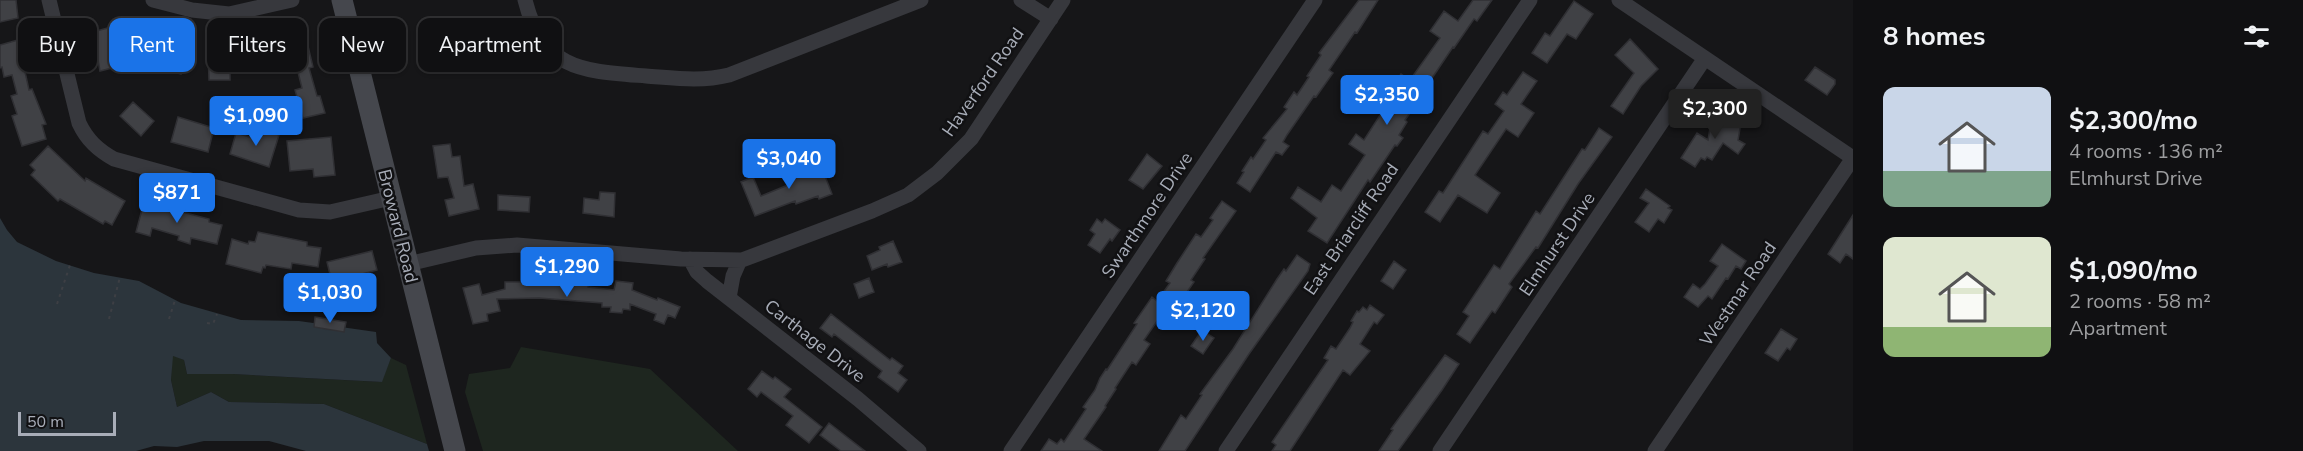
<!DOCTYPE html>
<meta charset="utf-8">
<style>
:root{--surface:#101012;--page:#1e1e20;--text:#f1f3f6;--muted:#9c9d9f;--line:#303032;--accent:#1a73e8}
body{margin:0;font-family:"Nunito Sans",sans-serif;background:var(--page);color:var(--text);height:100vh;display:flex;flex-direction:column;font-size:22px;white-space:nowrap}
*{box-sizing:border-box;margin:0}
p{font-size:20px;color:var(--muted)}
.icon{flex:none;width:33px;height:33px;fill:none;stroke:currentColor;stroke-width:2;stroke-linecap:round;stroke-linejoin:round}
.map{position:relative;flex:1;overflow:hidden}
.sheet{display:flex;flex-direction:column;background:var(--surface);width:450px}
.sheet>*{flex:none}
.banner{position:absolute;left:18px;top:18px;width:570px;height:54px;display:flex;gap:12px}
.scale{position:absolute;left:18px;bottom:15px;width:98px;box-sizing:border-box;padding-left:6px;border:3px solid #a8adb8;border-top:0;font-size:16px;line-height:21px;white-space:nowrap;color:#a8adb8;-webkit-text-stroke:4px #111113;paint-order:stroke}
.price{position:absolute;translate:-50% -51px;padding:0 14px;border-radius:6px;background:var(--accent);color:#fff;font-size:20px;line-height:39px;filter:drop-shadow(0 2px 3px #0008)}
.price::after{content:'';position:absolute;left:50%;top:36px;width:18px;height:14px;margin-left:-9px;background:inherit;clip-path:polygon(0 0,100% 0,50% 100%)}
.price.active{background:#222;color:#fff}
ul{padding:0;list-style:none}
li{display:flex;align-items:center;gap:18px;height:150px;padding:0 30px}
li span{display:grid;place-items:center;flex:none;width:168px;height:120px;border-radius:12px;color:#555}
li>.icon{margin-inline-start:auto}
span .icon{width:72px;height:72px;fill:#fffc;stroke-width:1}
li b{font-size:26px}
h2{display:flex;justify-content:space-between;align-items:center;height:72px;padding:0 30px;font-size:26px}
.tag{padding:0 21px;border-radius:12px;background:var(--surface);box-shadow:0 2px 4px #0004,0 0 0 2px var(--line);font-size:21px;line-height:54px}
.tag.active{background:var(--accent);color:#fff}
main{display:flex;flex:1;min-height:0}
.map>svg:first-child{display:block}
.green{fill:#1e261f}
.water{fill:#2c353c}
.building{fill:#404145;stroke:#303034;stroke-width:1.5}
.lines{fill:none;stroke-linecap:round;stroke-linejoin:round}
.path{stroke:#3d3f44;stroke-width:2;stroke-dasharray:3 4.5;stroke-linecap:butt}
.street{stroke:#37383d;stroke-width:15}
.secondary{stroke:#45474d;stroke-width:21}
.labels{text-anchor:middle;dominant-baseline:central;stroke-width:5;stroke-linejoin:round;paint-order:stroke}
.street-label{font-size:18px;fill:#a8adb8;stroke:#111113}
</style>
<main>
<div class="map">
<svg width="1853" height="451" viewBox="0 0 1853 451">
<rect width="100%" height="100%" fill="#161618"/>
<path class="green" d="M 521,347 L 650,369 L 738,451 L 483,451 L 465,392 L 469,374 L 510,368 Z
M 172,355 L 184,360 L 187,374 L 233,374 L 381,382 L 391,358 L 406,365 L 427,444 L 324,404 L 229,402 L 211,392 L 177,407 L 171,380 Z"/>
<path class="water" d="M 0,218 L 7,230 L 17,242 L 56,261 L 94,273 L 139,281 L 181,303 L 241,320 L 299,321 L 376,332 L 377,343 L 391,358 L 382,382 L 233,374 L 187,374 L 184,360 L 173,356 L 171,380 L 177,407 L 211,392 L 229,402 L 324,404 L 427,444 L 429,451 L 306,451 L 269,441 L 204,441 L 177,447 L 154,446 L 136,451 L 0,451 Z"/>
<path class="building" d="M 0,0 L 16,0 L 18,18 L 0,22 Z
M 1359,0 L 1378,0 L 1357,33 L 1355,32 L 1329,70 L 1333,73 L 1316,97 L 1314,96 L 1287,135 L 1283,142 L 1289,146 L 1282,155 L 1276,152 L 1250,192 L 1237,183 L 1244,172 L 1242,171 L 1251,157 L 1253,159 L 1266,140 L 1263,138 L 1287,109 L 1284,107 L 1294,92 L 1297,95 L 1309,77 L 1307,76 L 1321,55 L 1319,53 Z
M 1473,0 L 1492,0 L 1477,21 L 1474,19 L 1454,48 L 1453,47 L 1424,90 L 1426,91 L 1405,120 L 1407,122 L 1399,135 L 1403,138 L 1397,146 L 1395,145 L 1370,182 L 1368,180 L 1327,243 L 1308,231 L 1317,218 L 1291,198 L 1298,187 L 1321,202 L 1332,185 L 1341,191 L 1365,155 L 1349,144 L 1356,134 L 1364,140 L 1388,103 L 1383,100 L 1401,74 L 1410,80 L 1440,38 L 1430,31 L 1444,11 L 1458,21 Z
M 1574,1 L 1593,14 L 1576,39 L 1567,34 L 1547,63 L 1532,53 L 1545,33 L 1550,36 Z
M 122,24 L 130,55 L 118,58 L 120,66 L 100,71 L 93,32 Z
M 158,37 L 177,42 L 176,46 L 195,51 L 191,69 L 183,67 L 181,74 L 150,65 Z
M 1630,39 L 1658,69 L 1641,86 L 1623,114 L 1611,106 L 1634,73 L 1615,55 Z
M 18,40 L 29,90 L 32,89 L 46,124 L 42,125 L 46,139 L 22,146 L 12,116 L 17,114 L 11,96 L 17,94 L 12,75 L 4,77 L 2,67 L 0,68 L 0,45 Z
M 294,41 L 295,45 L 307,42 L 313,67 L 309,68 L 317,96 L 320,96 L 325,113 L 303,118 L 295,90 L 302,88 L 296,64 L 269,70 L 265,52 L 277,49 L 276,45 Z
M 208,51 L 245,52 L 245,72 L 230,72 L 230,80 L 209,80 Z
M 1815,67 L 1835,80 L 1835,84 L 1827,95 L 1805,80 Z
M 1523,72 L 1537,81 L 1521,104 L 1534,113 L 1518,137 L 1506,129 L 1475,175 L 1500,193 L 1487,213 L 1458,195 L 1440,222 L 1425,212 L 1439,191 L 1443,193 L 1483,131 L 1488,134 L 1504,111 L 1495,104 L 1503,92 L 1507,95 Z
M 133,102 L 154,121 L 141,136 L 120,116 Z
M 1729,115 L 1742,117 L 1738,140 L 1745,144 L 1738,154 L 1723,143 L 1712,160 L 1707,157 L 1705,160 L 1701,158 L 1695,167 L 1681,158 L 1697,133 L 1708,140 L 1712,116 L 1728,118 Z
M 178,117 L 214,128 L 208,152 L 171,142 Z
M 256,128 L 279,135 L 269,167 L 230,154 L 236,133 L 253,138 Z
M 1599,128 L 1612,137 L 1578,184 L 1538,248 L 1536,247 L 1509,284 L 1512,287 L 1495,313 L 1492,311 L 1470,343 L 1457,334 L 1469,316 L 1463,312 L 1494,265 L 1500,269 L 1536,211 L 1540,214 L 1582,149 L 1585,150 Z
M 331,137 L 335,175 L 314,177 L 313,169 L 290,171 L 287,141 Z
M 450,144 L 452,157 L 460,156 L 464,186 L 473,184 L 479,209 L 449,216 L 445,200 L 454,198 L 448,177 L 438,178 L 433,146 Z
M 48,146 L 85,181 L 86,178 L 125,201 L 112,225 L 105,221 L 103,224 L 60,199 L 58,201 L 31,175 L 35,170 L 30,165 Z
M 1147,154 L 1162,166 L 1143,189 L 1129,180 Z
M 820,163 L 832,194 L 819,199 L 818,196 L 796,204 L 795,201 L 755,216 L 741,182 L 753,177 L 761,196 L 788,185 L 785,177 Z
M 1646,189 L 1670,206 L 1668,208 L 1672,210 L 1664,223 L 1658,219 L 1649,232 L 1635,222 L 1649,203 L 1640,198 Z
M 600,192 L 615,193 L 614,217 L 583,213 L 584,198 L 599,200 Z
M 498,195 L 530,197 L 529,212 L 498,210 Z
M 1222,201 L 1236,211 L 1203,258 L 1205,259 L 1191,280 L 1194,282 L 1178,305 L 1171,301 L 1144,340 L 1150,344 L 1136,365 L 1132,362 L 1115,388 L 1116,389 L 1105,406 L 1106,407 L 1084,439 L 1102,451 L 1041,451 L 1049,439 L 1057,444 L 1061,439 L 1064,442 L 1086,409 L 1083,407 L 1095,390 L 1100,378 L 1106,369 L 1107,370 L 1137,324 L 1134,323 L 1152,297 L 1157,301 L 1170,283 L 1166,281 L 1177,263 L 1196,234 L 1201,237 L 1213,220 L 1210,218 Z
M 144,202 L 209,219 L 209,222 L 222,225 L 217,244 L 191,238 L 190,244 L 178,240 L 179,236 L 152,228 L 150,236 L 136,232 Z
M 1853,215 L 1853,259 L 1846,254 L 1840,263 L 1828,254 Z
M 1097,219 L 1102,223 L 1105,219 L 1120,230 L 1112,241 L 1110,239 L 1100,253 L 1088,245 L 1095,234 L 1090,230 Z
M 258,232 L 307,242 L 307,246 L 321,248 L 318,267 L 292,263 L 291,269 L 266,265 L 265,268 L 263,267 L 261,273 L 226,264 L 232,239 L 248,244 L 249,241 L 255,242 Z
M 893,241 L 902,262 L 888,267 L 887,264 L 872,270 L 867,256 L 880,250 L 879,247 Z
M 1722,244 L 1746,261 L 1741,269 L 1736,266 L 1728,279 L 1726,278 L 1712,299 L 1708,296 L 1698,307 L 1684,297 L 1693,284 L 1700,289 L 1705,284 L 1718,266 L 1710,261 Z
M 372,251 L 377,270 L 362,274 L 364,282 L 348,286 L 349,291 L 335,295 L 327,262 Z
M 1297,255 L 1310,264 L 1308,271 L 1249,354 L 1185,451 L 1159,451 L 1181,415 L 1186,419 L 1202,395 L 1200,394 L 1233,349 L 1277,279 L 1284,269 L 1286,271 Z
M 1394,261 L 1406,270 L 1393,289 L 1381,281 Z
M 869,278 L 874,292 L 859,298 L 854,284 Z
M 616,281 L 633,283 L 632,290 L 657,300 L 658,298 L 680,307 L 675,318 L 668,315 L 664,324 L 654,320 L 656,314 L 630,304 L 630,310 L 623,309 L 622,313 L 610,312 L 611,307 L 602,307 L 602,303 L 539,298 L 497,299 L 500,311 L 487,314 L 488,321 L 473,324 L 463,288 L 479,284 L 482,295 L 505,289 L 505,282 L 539,282 L 568,285 L 568,282 L 588,284 L 588,287 L 614,290 Z
M 1370,305 L 1384,315 L 1377,324 L 1374,322 L 1360,344 L 1370,351 L 1350,375 L 1343,370 L 1290,451 L 1272,451 L 1276,445 L 1272,442 L 1328,360 L 1324,358 L 1331,346 L 1336,349 L 1350,328 L 1353,322 L 1351,321 L 1357,311 L 1359,312 L 1363,307 L 1367,310 Z
M 831,314 L 890,360 L 892,358 L 903,366 L 898,373 L 907,380 L 898,392 L 878,377 L 882,371 L 834,334 L 832,337 L 820,328 Z
M 315,317 L 346,322 L 344,332 L 314,327 Z
M 1781,329 L 1797,339 L 1790,350 L 1787,348 L 1778,361 L 1765,353 Z
M 1202,330 L 1214,338 L 1203,354 L 1191,346 Z
M 1445,355 L 1459,364 L 1442,390 L 1398,451 L 1379,451 L 1393,430 L 1391,429 Z
M 762,371 L 773,379 L 775,377 L 791,389 L 784,397 L 822,427 L 809,443 L 786,425 L 793,416 L 761,392 L 757,397 L 748,389 Z
M 829,423 L 865,451 L 841,451 L 820,435 Z"/>
<g class="lines">
<path class="path" d="M 57,304 L 70,265
M 109,319 L 120,277
M 169,319 L 175,300
M 207,323 L 213,324 L 217,314"/>
<path class="street" d="M 49,0 L 79,123 C 87,140 98,150 114,159 L 299,210 L 330,212 L 391,198
M 153,0 L 192,10 L 229,14 L 292,0
M 525,0 C 543,71 583,71 646,76 C 674,78 701,82 729,75 L 921,0
M 1021,0 L 1051,19
M 1619,0 L 1853,158
M 690,259 L 697,272 L 707,281 L 858,399 L 919,451
M 408,264 L 476,248 L 517,245 L 681,259 L 742,260 L 872,211 L 908,195 L 937,173 L 971,139 L 1063,0
M 729,298 L 733,276 L 740,260
M 1011,451 L 1315,0
M 1226,451 L 1530,0
M 1440,451 L 1705,58
M 1655,451 L 1853,158"/>
<path class="secondary" d="M 342,0 L 455,451"/>
</g>
<g class="labels">
<g class="street-label">
<text transform="translate(983 82) rotate(-55)">Haverford Road</text>
<text transform="translate(1147 215) rotate(-56)">Swarthmore Drive</text>
<text transform="translate(398 226) rotate(76)">Broward Road</text>
<text transform="translate(1351 229) rotate(-56)">East Briarcliff Road</text>
<text transform="translate(1557 244) rotate(-56)">Elmhurst Drive</text>
<text transform="translate(1738 294) rotate(-56)">Westmar Road</text>
<text transform="translate(815 341) rotate(38)">Carthage Drive</text>
</g>
</g>
</svg>
<div class="scale">50 m</div>
<b class="price" style="left:1387px;top:126px">$2,350</b>
<b class="price active" style="left:1715px;top:140px">$2,300</b>
<b class="price" style="left:256px;top:147px">$1,090</b>
<b class="price" style="left:789px;top:190px">$3,040</b>
<b class="price" style="left:177px;top:224px">$871</b>
<b class="price" style="left:567px;top:298px">$1,290</b>
<b class="price" style="left:330px;top:324px">$1,030</b>
<b class="price" style="left:1203px;top:342px">$2,120</b>
<div class="banner">
<a class="tag">Buy</a>
<a class="tag active">Rent</a>
<a class="tag">Filters</a>
<a class="tag">New</a>
<a class="tag">Apartment</a>
</div>
</div>
<section class="sheet">
<h2>8 homes<svg class="icon" aria-label="filters" viewBox="0 0 24 24"><path d="M4 7h16M4 17h16"/><circle cx="9" cy="7" r="2"/><circle cx="15" cy="17" r="2"/></svg></h2>
<ul>
<li><span style="background:linear-gradient(#c9d6e8 70%,#7fa58c 0)"><svg class="icon" aria-label="home" viewBox="0 0 24 24"><path d="M3 11l9-7 9 7M6 9v11h12V9"/></svg></span><div><b>$2,300/mo</b><p>4 rooms · 136 m²</p><p>Elmhurst Drive</p></div></li>
<li><span style="background:linear-gradient(#dfe7d0 75%,#8fb573 0)"><svg class="icon" aria-label="home" viewBox="0 0 24 24"><path d="M3 11l9-7 9 7M6 9v11h12V9"/></svg></span><div><b>$1,090/mo</b><p>2 rooms · 58 m²</p><p>Apartment</p></div></li>
</ul>
</section>
</main>
